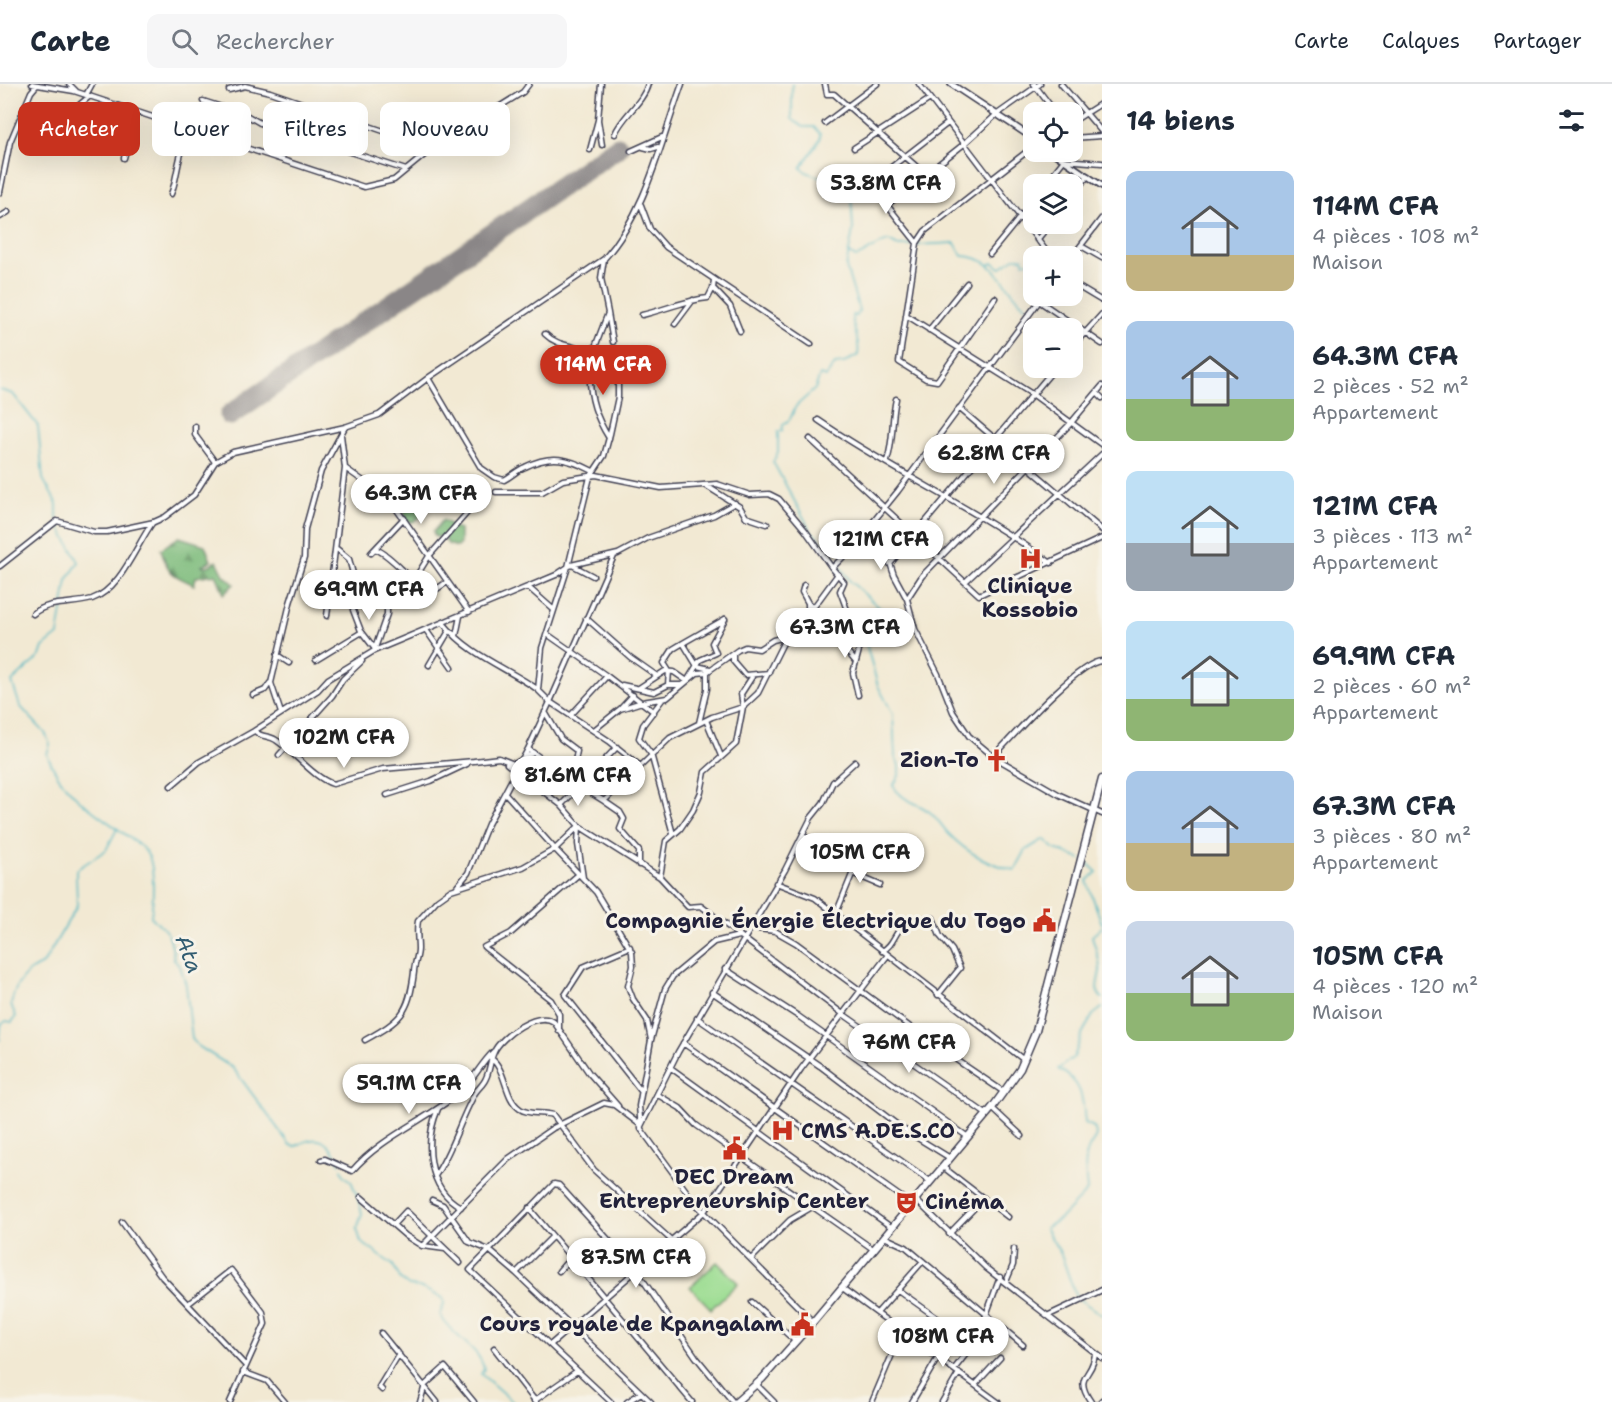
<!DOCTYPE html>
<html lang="fr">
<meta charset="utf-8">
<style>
:root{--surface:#fff;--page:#f6f6f7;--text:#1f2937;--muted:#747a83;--line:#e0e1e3;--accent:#c8321e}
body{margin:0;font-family:"Shantell Sans",sans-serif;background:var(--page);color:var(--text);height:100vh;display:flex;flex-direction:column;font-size:22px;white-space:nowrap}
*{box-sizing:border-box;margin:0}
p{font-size:20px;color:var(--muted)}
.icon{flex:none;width:33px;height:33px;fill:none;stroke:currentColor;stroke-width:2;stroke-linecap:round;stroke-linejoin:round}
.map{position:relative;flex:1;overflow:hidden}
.sheet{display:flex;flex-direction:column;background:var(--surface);width:510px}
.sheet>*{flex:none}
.banner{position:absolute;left:18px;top:18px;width:570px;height:54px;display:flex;gap:12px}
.tools{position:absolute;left:1023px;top:18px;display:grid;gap:12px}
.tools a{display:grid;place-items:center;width:60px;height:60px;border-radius:12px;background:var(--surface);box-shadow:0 6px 24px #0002;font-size:30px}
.price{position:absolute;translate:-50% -51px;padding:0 14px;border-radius:21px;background:#fff;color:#222;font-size:20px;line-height:39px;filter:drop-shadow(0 2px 3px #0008)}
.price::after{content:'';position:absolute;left:50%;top:36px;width:18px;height:14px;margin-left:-9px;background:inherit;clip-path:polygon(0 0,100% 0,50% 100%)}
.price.selected{background:var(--accent);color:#fff}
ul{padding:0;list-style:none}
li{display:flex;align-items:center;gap:18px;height:150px;padding:0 24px}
li span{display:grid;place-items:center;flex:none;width:168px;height:120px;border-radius:12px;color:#555}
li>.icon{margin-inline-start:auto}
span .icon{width:72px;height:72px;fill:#fffc;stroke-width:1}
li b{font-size:26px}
h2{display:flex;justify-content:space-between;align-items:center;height:72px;padding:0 24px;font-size:26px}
.chip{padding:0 21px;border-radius:12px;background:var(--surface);box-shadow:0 6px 24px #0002;font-size:21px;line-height:54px}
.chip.selected{background:var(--accent);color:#fff}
header{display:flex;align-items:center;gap:36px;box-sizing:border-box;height:84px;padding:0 30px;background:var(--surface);border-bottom:2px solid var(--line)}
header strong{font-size:28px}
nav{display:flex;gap:33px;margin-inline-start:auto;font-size:21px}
.search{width:420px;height:54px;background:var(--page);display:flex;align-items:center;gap:15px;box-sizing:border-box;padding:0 21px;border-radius:12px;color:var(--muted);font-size:22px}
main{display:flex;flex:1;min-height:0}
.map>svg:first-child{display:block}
.forest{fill:url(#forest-firs);stroke:#506f5c;stroke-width:1.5}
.garden{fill:#9ddd93;stroke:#608067;stroke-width:1.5}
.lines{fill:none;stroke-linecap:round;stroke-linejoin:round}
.stream{stroke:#47b4c2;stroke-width:1.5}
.runway{stroke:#8a8687;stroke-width:21}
.minor-casing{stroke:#414052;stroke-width:7}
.major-casing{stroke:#414052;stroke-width:8}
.highway-casing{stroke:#414052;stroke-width:9}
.minor{stroke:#fff;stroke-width:4}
.major{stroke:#fff;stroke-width:4.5}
.highway{stroke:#fff;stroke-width:6}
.labels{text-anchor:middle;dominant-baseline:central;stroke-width:6;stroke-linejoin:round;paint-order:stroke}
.poi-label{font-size:21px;font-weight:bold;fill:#22223b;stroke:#f7f3e8;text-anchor:end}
.water-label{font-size:22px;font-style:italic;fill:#315c71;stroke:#f7f3e8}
</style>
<header>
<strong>Carte</strong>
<div class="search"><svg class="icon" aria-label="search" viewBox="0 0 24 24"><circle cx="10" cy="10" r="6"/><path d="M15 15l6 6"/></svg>Rechercher</div>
<nav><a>Carte</a><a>Calques</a><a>Partager</a></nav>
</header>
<main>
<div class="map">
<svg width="1102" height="1318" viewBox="0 0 1102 1318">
<defs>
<pattern id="forest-firs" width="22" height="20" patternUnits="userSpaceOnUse" patternTransform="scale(1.5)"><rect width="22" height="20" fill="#7ebc7d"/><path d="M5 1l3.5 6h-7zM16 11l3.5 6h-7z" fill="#679868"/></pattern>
</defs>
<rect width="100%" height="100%" fill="#f7f3e8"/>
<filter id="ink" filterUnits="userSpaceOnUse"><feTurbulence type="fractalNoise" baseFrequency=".0167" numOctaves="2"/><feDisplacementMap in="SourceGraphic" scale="12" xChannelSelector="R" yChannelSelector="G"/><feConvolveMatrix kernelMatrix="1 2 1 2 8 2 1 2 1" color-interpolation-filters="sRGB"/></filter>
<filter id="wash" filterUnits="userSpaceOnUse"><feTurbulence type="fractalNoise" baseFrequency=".008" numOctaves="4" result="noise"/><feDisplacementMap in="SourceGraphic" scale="24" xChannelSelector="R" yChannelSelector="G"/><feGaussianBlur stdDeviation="1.35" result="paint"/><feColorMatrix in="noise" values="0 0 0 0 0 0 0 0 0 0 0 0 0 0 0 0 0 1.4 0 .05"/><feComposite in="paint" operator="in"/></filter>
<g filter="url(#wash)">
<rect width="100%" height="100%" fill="#f2e9d3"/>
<path class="forest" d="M 410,399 C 424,410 433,427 413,438 L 406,437 L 404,429 L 394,419 Z
M 443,436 L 460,446 L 460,460 L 457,463 L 448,460 L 443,453 L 435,453 L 433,448 Z
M 179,453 L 205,461 L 211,477 L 201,482 L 208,482 L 217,477 L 224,491 L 234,500 L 224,510 L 216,490 L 196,493 L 194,501 C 173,490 169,493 161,465 Z"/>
<path class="garden" d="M 717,1178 L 738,1199 L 711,1225 L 690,1203 Z"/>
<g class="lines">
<path class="stream" d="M 792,0 L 792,35 L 803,43 L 814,43 L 820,50 L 820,55 L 801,84 C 814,97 837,90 851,104 L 853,146 L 846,183 L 859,226 L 857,232 L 852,231 C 852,245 861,256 858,271 L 844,279 L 835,280 L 826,293 L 820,291 L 815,305 L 796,322 L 790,335 L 783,341 L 782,347 L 778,348 L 778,368 L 773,378 L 811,447 L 827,463 L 850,497 L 893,536 L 880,552 L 865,556 L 878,602 L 893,630 L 895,673 L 899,681 L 899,692 L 893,702 C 903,718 918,718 931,729 C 938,735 943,744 949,750 C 968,770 989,780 1015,786 L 1026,766 L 1044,755 L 1055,765 L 1080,775
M 849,169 L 856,173 C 869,169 875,160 889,157 L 898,162 L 955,159 L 962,172 C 996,173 1002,201 1026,223
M 990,180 L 994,179 L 1000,184 L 1014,174 L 1023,174 L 1024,178 L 1034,179
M 0,306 L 13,310 L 38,342 L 43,395 L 57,420 L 57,435
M 58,440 L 79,478 L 67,496 L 58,551 L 43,563 L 40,572 L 12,598 L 20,622 L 45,649 L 50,660 L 47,670 C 60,707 91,726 122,748 C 131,755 144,762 149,773 C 155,785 153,819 151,833 C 170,849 171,852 174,875 L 180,882 L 186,901 L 192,955 L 198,962 L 233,984 L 290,1061 L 296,1062 C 319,1048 329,1057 340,1080
M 1084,776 L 1097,788 L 1087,797 L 1102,840
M 1102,843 L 1092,852 C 1095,863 1100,875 1100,886 C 1099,896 1093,906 1102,914
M 1102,924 L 1093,931 L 1083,948 L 1074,973 L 1058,985 C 1082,997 1083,1014 1085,1039 L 1094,1043 C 1099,1055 1093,1055 1089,1064 C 1083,1076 1086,1094 1087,1107 L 1061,1134 L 1045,1144 L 1061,1170 L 1076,1213 L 1102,1231
M 0,956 L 1,941 L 6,937 L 12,938 L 16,932 L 11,921 C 15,900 24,888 43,880 L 77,822 L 76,786 L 106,766 L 117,745
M 342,1085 L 344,1091 L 351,1097 L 358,1114 L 362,1130 L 357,1145 L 361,1158 L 393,1181 L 401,1196 L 409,1202 L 419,1203 L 443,1214 L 444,1220 L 440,1230 C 451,1253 479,1262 484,1285 L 481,1290 L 513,1318"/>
<path class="runway" d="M 230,331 L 618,63"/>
</g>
</g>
<g filter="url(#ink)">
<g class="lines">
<defs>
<path id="minor" d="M 32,0 L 74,7 L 364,103 L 394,96 L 433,64 L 523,8 L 529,0
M 69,0 L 76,7
M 825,0 L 827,10 L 834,10 L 926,91
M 919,0 L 1050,172
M 1034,0 L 1055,28
M 1061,0 L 1102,48
M 229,6 L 245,2 L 270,8 L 433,64
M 86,11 L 92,0
M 203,17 L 246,31 L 260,39 L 406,86
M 78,22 L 90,12
M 598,36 L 602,61
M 1072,38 L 1102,19
M 825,39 L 877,0
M 615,50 C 622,32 643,19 648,0
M 1072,54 L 1102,52
M 643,63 L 651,65 L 658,63
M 854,64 L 930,15
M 590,66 L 598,36 L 601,0
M 631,67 L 662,53
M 124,74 L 136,29
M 876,95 L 948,39
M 1045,100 L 1064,76 L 1102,79
M 873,105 L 887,121 L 964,60 L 996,31 L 1040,0
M 0,108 L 10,58 L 31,8 L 36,2
M 171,110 C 179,92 177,57 196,48
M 1072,111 L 1088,92
M 641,121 L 650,145 L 666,163 L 811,260
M 887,121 L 917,159
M 0,133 L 8,128
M 1037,156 L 1050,140
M 1081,162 L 1102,174
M 990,170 L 1034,116
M 1072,173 L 1102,134
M 604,175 L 601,194 L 608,229 L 592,271 L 618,288 L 618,313 L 610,350 L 604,372 L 590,393 L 568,483 L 542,564 L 538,606 L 550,618 L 528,665 L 580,702 L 561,721 L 579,742 L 555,765 L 596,808 L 632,868 L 633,882 L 628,902 L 633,915 L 647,936 L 651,956 L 639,1022 L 641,1045 L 695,1119 L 813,1238
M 714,196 L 713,204 L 730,222 L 740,247
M 1072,199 L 1102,217
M 995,214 L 937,297 L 926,295 L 899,278 L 917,159 L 925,147 L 1034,62
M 1039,217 L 1102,260
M 608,229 L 613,258
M 642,231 C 664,226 686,216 708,214 L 713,204
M 906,231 L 1032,310 L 1102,361
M 675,240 L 693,216
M 929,246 L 967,199
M 545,250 C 559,264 577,260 592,271 C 586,301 593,329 609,354
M 1072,263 L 1102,230
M 615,271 L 618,288
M 428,294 L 481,384 L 494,393 L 504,396 C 512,392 517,386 525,383 C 551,370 568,374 593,387
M 1097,309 L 1102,314
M 959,324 L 1102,446
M 818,336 C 893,388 975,424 1051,479
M 195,342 L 195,351 L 215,378
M 810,355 L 979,511 L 1102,454
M 887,377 C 894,356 891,337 896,315
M 345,384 L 390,416 L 469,528
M 705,401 L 740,423 L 746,433 L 767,440
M 496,408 L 542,408 L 563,396 L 596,391 L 661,404 L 717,400 L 750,411 L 769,410 L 779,415 L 805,446 L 832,484
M 862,452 L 883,458 L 894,491 L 907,515 L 915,545 L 938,590 L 953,628 L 969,652 L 994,673 L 1060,711 L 1102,730
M 883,458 L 904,464
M 337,465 L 349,475 L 361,519
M 375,465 C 394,471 417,508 434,507 L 447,498
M 371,469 L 404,434
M 614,472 L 550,618 L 609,657 L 639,681
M 890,480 L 1055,284
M 572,481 L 593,492
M 0,482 L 57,437 L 94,448 L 107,448 L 154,438 L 165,433 L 194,411 L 215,378 L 233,368 L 345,343 L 379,331 L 428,294 L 604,175 C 647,127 660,60 682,0
M 965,498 L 1102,370
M 804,501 L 802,508 L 808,519 L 808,530
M 528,503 L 554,526
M 907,515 L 922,492 L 1070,340 L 1102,302
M 808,519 L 821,533 L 821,556
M 353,526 L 361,547 L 375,565
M 33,530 C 49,516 73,521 92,515 C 121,505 136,461 153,438
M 327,532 L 345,384 L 341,351
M 586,534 L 630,573 L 657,592
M 444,540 C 469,571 505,583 537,605
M 798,542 L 817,559 L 823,555 L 836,554 L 855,577
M 426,546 L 452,583
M 547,550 L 607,592
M 456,552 L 460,532
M 374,567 L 387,530 L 387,515 L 414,496 L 429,472 L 467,429
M 277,571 L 289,579
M 733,571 L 733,577 L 745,591 L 769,589
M 316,576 L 362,548
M 429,581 L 449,547
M 710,585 L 697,582 L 683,559 L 725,535
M 752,593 L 741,610 L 743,623 L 736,660 L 705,688 L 701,708 L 693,726 L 680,745 L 666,757 L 660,793 L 688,823 L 701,822 L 843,930 L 986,1030
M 622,601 L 654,608 L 668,601 L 681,601
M 668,601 L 669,587 L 664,579 L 673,565 L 683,559
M 639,604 L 665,587 L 674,588 L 687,597 L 700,576 L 716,569 L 712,559 L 725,535
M 253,611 L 265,606 L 270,599
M 858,611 L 853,589 L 862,555 L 862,541 L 847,526 L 840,507 L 844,498 L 832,484 L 852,464 L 898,407 L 1043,212
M 662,616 L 643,641 L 639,654 L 651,670 L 673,750
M 621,624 L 633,611
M 545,628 L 561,655 L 577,667 L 574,682 L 580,702 L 604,717 L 670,654 L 712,633 L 743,623 L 758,609 L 786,553 L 805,535 L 838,490
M 281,629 L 271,599 L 290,519 L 304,474 L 305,445 L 321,387 L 345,343
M 571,631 L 607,592 L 654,628
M 706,636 L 721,672
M 699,639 L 707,605 L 707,588
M 594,646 L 620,625 L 642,618 L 667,614 L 697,589 L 707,588 L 738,566 L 745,563 L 759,565 L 773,556 L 785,553
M 255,647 C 261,654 269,651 276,656 C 294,668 314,694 333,700 L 383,685 L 474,677
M 279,671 L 332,612 L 343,595 L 362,577
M 994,672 C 1012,653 1079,577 1102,577
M 474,677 L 499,674 L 514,680 L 533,669
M 507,680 L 561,721
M 171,702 L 199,678 L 254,647 L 318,606 L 328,595 L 374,567 L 556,491 L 571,481 L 618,470 L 648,454 L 714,431 L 735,419
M 580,702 L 617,663
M 387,711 L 431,697 L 467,680
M 604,717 L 620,728 L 624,735 L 620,745 L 639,767 L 639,781
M 803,752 L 857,776
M 854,790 L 880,801
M 583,794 L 578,760 L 579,742 L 660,793
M 776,799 L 815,814 L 1024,976
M 456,804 L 468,789 L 488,740 L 528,665
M 835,832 L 864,761
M 750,844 L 775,847 L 796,859 L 936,962 L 1004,1008
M 630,863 L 583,883 L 565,911 L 641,1007
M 882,867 C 900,859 891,832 933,834 L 940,852 L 952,866 L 960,884 L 938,911
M 725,885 L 798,932 L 968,1053
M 712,908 L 820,982 L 903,1045 L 950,1074
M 697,934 L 930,1097
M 559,947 L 559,930 L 551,916 L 484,863 L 511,849 L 579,790
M 365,956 C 401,936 409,930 414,888 C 414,880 418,873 418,865 C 418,855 416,846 418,837 L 437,816 L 451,806 L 523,783 L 555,765 L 505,709
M 651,956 L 665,905 L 673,892 L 714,858 L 739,852
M 683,959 L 911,1120
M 492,975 C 507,988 504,1014 520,1025 C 528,1031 543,1028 553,1031 L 594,1086 L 670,1155
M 671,984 L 891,1143
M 658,1011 L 680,1024 L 696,1041 L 873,1165
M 992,1024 L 1022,1052
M 438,1025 C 424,1057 427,1105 461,1123
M 641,1042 L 678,968 L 785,786 L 811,734 L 823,719 L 833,698 L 855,678
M 321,1076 L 325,1075 L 352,1087 C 380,1054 424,1037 458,1010 C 472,999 480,980 494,967
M 943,1083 L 1008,1133
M 435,1092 C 452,1067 459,1039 473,1013 C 476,1005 483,1002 486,994 C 490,986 490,976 494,968 C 501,952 538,926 554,938 L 589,989 L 618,1022
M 361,1113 L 406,1152 L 422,1162 L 508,1075 L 553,1044 L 604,1019 L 614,1021 L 639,1040
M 432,1116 L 443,1121 L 469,1158 L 489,1166 L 516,1189 L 651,1318
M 916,1116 L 986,1184 L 1102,1274
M 529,1124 L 692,1318
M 122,1138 L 162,1193 L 246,1282
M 394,1140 L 406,1127 L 460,1179
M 949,1150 L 984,1114
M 884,1153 L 906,1163 L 1023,1261
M 423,1162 L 445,1165
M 751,1175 L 790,1136 L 812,1123
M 559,1187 L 565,1180 L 574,1180
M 516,1189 L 552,1153
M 1006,1198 L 1013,1181 L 1014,1165
M 841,1203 L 998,1318
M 898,1206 L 954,1246
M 752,1218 L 795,1257
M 188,1220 L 231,1186 L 263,1228 L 265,1240 L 230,1318
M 877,1229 L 923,1177
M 1049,1231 L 1102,1206
M 381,1249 L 437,1318
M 550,1261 L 704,1128 L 801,985 L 887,872
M 494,1264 L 536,1318
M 955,1284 L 977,1256 L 1000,1193
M 243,1288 L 267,1297 L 285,1318
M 976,1300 L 1000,1274
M 757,1301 L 774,1318
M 382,1306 L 379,1303 L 399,1270
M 534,1317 L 577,1287
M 420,1318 L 425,1301 L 445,1283 L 474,1318
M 611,1318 L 470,1186 L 554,1100 L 559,1101 L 636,1186 L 696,1273 L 733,1318
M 627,1318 L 641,1309
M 872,1318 L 902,1247
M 912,1318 L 958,1239
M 942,1318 L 959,1289
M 1091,1318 C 1072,1291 1094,1293 1095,1269
M 1100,1318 L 1102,1316"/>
<path id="major" d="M 951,0 L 1034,55
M 1052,68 L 1102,102"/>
<path id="highway" d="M 736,1318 L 762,1295 L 813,1238 L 992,1024 L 1020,985 L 1036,947 L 1102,695"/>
</defs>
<use href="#minor" class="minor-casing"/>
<use href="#major" class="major-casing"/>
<use href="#highway" class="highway-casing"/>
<use href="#minor" class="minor"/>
<use href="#major" class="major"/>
<use href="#highway" class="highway"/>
</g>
</g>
<defs>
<symbol id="hospital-bare" viewBox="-9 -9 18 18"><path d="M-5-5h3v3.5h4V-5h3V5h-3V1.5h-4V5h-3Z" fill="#c8321e" stroke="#f7f3e8" stroke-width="2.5" paint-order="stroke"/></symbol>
<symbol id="church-bare" viewBox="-9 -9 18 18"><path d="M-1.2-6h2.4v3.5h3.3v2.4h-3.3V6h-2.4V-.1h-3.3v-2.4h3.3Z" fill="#c8321e" stroke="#f7f3e8" stroke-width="2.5" paint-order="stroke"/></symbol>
<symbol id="civic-bare" viewBox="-9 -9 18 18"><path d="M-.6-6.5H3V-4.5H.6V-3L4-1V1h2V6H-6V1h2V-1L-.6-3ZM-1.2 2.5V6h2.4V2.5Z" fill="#c8321e" stroke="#f7f3e8" stroke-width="2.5" paint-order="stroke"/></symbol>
<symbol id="theatre-bare" viewBox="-9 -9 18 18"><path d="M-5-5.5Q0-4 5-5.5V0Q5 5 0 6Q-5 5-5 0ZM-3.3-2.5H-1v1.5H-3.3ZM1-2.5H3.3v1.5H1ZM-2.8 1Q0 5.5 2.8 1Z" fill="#c8321e" stroke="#f7f3e8" stroke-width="2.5" paint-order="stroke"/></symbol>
</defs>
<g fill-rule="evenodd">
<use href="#hospital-bare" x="1014" y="458" width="33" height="33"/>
<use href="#church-bare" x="980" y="660" width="33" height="33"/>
<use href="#civic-bare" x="1028" y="820" width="33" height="33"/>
<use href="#hospital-bare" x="766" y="1030" width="33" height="33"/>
<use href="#civic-bare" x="718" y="1048" width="33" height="33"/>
<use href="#theatre-bare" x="890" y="1102" width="33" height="33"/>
<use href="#civic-bare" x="786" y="1224" width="33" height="33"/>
</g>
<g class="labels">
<g class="poi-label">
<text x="1030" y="502" text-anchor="middle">Clinique<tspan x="1030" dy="24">Kossobio</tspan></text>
<text x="979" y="676">Zion-To</text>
<text x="1026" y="837">Compagnie Énergie Électrique du Togo</text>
<text x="801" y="1047" text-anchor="start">CMS A.DE.S.CO</text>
<text x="734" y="1093" text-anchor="middle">DEC Dream<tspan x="734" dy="24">Entrepreneurship Center</tspan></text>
<text x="925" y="1118" text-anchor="start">Cinéma</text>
<text x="784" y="1240">Cours royale de Kpangalam</text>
</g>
<g class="water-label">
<text transform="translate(189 870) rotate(69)">Ata</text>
</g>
</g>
</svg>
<div class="tools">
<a><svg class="icon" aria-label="locate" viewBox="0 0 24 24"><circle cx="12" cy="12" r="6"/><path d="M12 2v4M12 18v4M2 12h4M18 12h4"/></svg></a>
<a><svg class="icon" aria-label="layers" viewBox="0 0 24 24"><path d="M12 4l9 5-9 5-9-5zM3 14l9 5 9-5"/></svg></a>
<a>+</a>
<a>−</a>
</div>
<b class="price" style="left:886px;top:131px">53.8M CFA</b>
<b class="price selected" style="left:603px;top:312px">114M CFA</b>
<b class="price" style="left:994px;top:401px">62.8M CFA</b>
<b class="price" style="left:421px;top:441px">64.3M CFA</b>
<b class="price" style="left:881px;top:487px">121M CFA</b>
<b class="price" style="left:369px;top:537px">69.9M CFA</b>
<b class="price" style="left:845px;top:575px">67.3M CFA</b>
<b class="price" style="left:344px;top:685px">102M CFA</b>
<b class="price" style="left:578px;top:723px">81.6M CFA</b>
<b class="price" style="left:860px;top:800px">105M CFA</b>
<b class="price" style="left:909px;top:990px">76M CFA</b>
<b class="price" style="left:409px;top:1031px">59.1M CFA</b>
<b class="price" style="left:636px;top:1205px">87.5M CFA</b>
<b class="price" style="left:943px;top:1284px">108M CFA</b>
<div class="banner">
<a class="chip selected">Acheter</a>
<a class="chip">Louer</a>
<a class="chip">Filtres</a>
<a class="chip">Nouveau</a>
</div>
</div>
<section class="sheet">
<h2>14 biens<svg class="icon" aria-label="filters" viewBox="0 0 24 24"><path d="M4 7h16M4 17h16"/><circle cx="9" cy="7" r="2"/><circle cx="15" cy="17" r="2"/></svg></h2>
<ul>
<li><span style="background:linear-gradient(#a9c7e8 70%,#c2b280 0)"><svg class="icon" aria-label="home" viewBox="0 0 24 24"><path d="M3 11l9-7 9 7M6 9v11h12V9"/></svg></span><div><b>114M CFA</b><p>4 pièces · 108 m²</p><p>Maison</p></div></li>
<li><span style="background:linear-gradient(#a9c7e8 65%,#8fb573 0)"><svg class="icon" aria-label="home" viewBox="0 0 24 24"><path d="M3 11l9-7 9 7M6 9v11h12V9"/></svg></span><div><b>64.3M CFA</b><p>2 pièces · 52 m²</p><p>Appartement</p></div></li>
<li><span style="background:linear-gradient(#bfe0f5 60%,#9aa5b1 0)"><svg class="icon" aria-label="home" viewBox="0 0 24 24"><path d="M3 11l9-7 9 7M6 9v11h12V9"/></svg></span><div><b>121M CFA</b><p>3 pièces · 113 m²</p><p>Appartement</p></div></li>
<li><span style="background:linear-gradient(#bfe0f5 65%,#8fb573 0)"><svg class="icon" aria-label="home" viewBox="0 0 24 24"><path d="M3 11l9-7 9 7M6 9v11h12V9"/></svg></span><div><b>69.9M CFA</b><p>2 pièces · 60 m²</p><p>Appartement</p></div></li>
<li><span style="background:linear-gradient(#a9c7e8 60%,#c2b280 0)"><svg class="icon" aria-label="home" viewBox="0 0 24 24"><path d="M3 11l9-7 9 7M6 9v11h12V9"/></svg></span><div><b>67.3M CFA</b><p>3 pièces · 80 m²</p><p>Appartement</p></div></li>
<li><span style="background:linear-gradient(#c9d6e8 60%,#8fb573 0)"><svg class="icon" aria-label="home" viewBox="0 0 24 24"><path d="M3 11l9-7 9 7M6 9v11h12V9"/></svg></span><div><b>105M CFA</b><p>4 pièces · 120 m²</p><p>Maison</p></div></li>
</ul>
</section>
</main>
